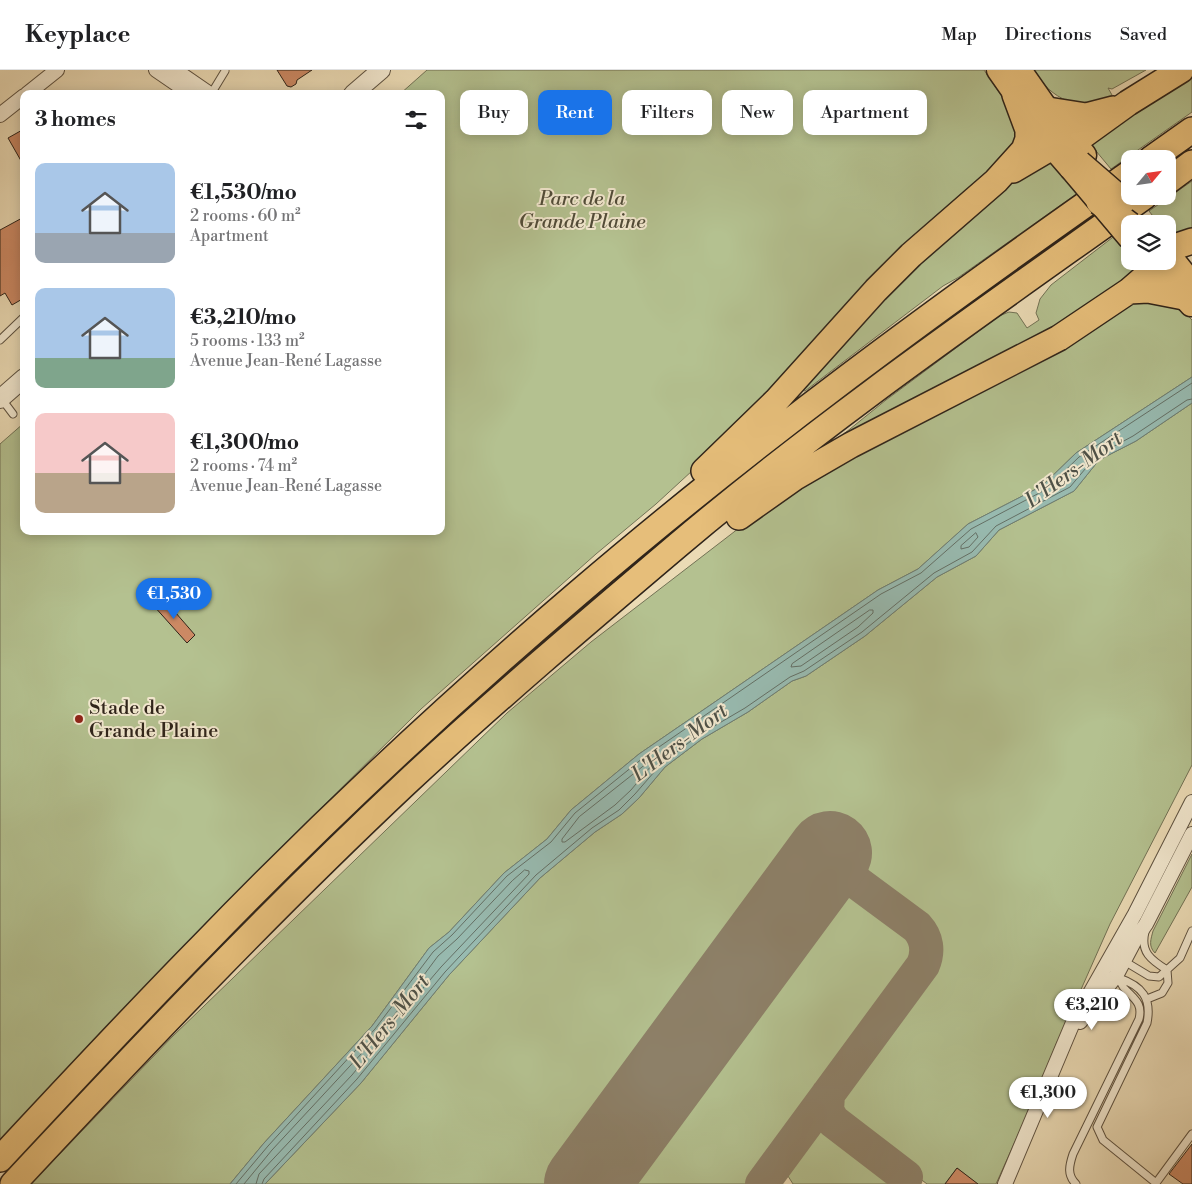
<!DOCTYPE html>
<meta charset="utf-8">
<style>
:root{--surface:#fff;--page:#f6f6f6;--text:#202124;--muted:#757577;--line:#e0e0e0;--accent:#1a73e8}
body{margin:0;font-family:"Libre Bodoni",serif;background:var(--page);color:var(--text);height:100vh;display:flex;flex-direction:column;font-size:19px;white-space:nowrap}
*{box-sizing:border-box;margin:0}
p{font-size:16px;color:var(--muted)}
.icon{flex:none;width:28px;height:28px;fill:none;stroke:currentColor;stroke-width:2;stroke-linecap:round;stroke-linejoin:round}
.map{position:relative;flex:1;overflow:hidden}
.drawer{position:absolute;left:20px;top:20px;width:425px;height:445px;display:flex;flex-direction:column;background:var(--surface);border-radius:10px;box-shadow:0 2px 12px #0003}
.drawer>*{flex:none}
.guide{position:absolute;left:460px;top:20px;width:475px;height:45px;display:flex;gap:10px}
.needle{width:32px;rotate:61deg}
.tools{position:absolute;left:1121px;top:80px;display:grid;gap:10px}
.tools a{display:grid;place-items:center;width:55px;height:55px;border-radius:10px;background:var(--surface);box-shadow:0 2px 12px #0003;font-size:25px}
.price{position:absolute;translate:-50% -42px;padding:0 11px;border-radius:18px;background:#fff;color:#222;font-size:16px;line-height:32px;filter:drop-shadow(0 1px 2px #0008)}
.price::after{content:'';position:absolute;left:50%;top:30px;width:15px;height:11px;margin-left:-8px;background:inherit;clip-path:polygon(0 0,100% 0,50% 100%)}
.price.current{background:var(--accent);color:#fff}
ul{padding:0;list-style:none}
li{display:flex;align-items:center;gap:15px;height:125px;padding:0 15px}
li span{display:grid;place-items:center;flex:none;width:140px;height:100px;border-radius:10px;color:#555}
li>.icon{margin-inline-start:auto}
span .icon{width:60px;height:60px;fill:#fffc;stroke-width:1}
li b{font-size:21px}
h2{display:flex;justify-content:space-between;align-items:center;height:60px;padding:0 15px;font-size:21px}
.chip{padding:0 18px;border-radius:10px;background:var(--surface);box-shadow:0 2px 12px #0003;font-size:18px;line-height:45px}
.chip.current{background:var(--accent);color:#fff}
header{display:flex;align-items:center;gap:30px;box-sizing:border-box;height:70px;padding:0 25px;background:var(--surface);border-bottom:1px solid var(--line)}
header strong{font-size:24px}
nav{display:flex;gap:28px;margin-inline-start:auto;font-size:18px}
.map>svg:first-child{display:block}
.green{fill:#b4c190;stroke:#727255}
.water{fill:#98bbb1;stroke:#6e7f75}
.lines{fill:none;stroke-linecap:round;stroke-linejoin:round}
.shore{stroke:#647066;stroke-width:1}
.taxiway{stroke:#8d8068;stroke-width:34}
.runway{stroke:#8d8068;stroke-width:84}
.building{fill:#cd8a65;stroke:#2f241a}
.service-casing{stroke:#5e5241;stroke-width:9}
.minor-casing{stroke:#5e5241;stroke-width:16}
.tertiary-casing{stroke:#5e5241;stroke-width:20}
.primary-casing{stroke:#2f241a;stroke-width:25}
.motorway-casing{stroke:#2f241a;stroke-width:28}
.service{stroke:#f2e8cf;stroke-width:7}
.minor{stroke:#f2e8cf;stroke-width:14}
.tertiary{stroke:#f2e8cf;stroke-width:18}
.primary{stroke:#e6be7a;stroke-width:22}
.motorway{stroke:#e6be7a;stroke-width:25}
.primary-bridge-casing{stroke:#2f241a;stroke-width:25;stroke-linecap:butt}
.motorway-bridge-casing{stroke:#2f241a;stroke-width:28;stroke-linecap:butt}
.primary-bridge{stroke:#e6be7a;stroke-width:22}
.motorway-bridge{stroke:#e6be7a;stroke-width:25}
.poi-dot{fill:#8f2418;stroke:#f2e8cf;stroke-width:2}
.labels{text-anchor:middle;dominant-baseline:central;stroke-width:4;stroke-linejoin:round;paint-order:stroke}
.park-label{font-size:20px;font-style:italic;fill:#504b38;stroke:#f2e8cf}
.poi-label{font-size:20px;fill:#2f241a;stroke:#f2e8cf;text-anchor:start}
.water-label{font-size:21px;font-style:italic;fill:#4e5147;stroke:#f2e8cf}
</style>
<header>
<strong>Keyplace</strong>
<nav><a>Map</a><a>Directions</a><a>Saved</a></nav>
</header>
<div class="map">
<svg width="1192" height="1114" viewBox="0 0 1192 1114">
<rect width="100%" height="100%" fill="#ebdbb5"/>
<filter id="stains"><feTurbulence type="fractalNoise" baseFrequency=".004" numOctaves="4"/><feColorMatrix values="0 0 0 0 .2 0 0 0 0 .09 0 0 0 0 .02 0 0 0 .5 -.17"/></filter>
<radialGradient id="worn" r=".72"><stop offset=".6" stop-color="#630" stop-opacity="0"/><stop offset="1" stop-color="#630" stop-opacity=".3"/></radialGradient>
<path class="green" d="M 427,0 L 984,0 L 1018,50 L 1018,73 L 754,344 L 656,434 L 596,484 L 421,639 L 249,810 L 0,1070 L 0,374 L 24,353 L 24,461 L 441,461 L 441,24 L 400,24 Z
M 1033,0 L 1146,0 L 1112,19 L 1108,18 L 1112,25 C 1081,45 1051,29 1033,0 Z
M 1192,2 L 1192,42 L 1111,99 L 1091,75 Z
M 1049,93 L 1054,95 L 1079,122 L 959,207 L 943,216 L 805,321 L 801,320 L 872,235 L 1030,95 Z
M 1192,111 L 1192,161 L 1174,166 L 1169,165 L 1168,154 L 1159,154 L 1149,141 Z
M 1117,164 L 1130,179 L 1130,191 L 1138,191 L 1137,199 L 1131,206 L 1060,255 L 840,367 L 886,330 L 999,246 L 1009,242 L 1017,243 L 1027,258 L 1039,250 L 1036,243 L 1040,229 L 1051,215 Z
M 1144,226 L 1181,238 L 1192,250 L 1192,307 L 1076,383 L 1042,416 L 968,454 L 918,499 L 878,520 L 639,684 L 571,740 L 547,769 L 504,803 L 449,862 L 429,878 L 372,956 L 264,1073 L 230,1114 L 31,1114 L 173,966 L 507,643 L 591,572 L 756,445 L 789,422 Z
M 1192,333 L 1192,695 L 1110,854 L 1071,942 L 1073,944 L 1057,972 L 1035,1027 L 996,1114 L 977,1114 L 957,1098 L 945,1114 L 927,1114 L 835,1043 L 834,1036 L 836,1028 L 928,902 C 939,882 936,868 924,850 L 810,766 L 554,1114 L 265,1114 L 361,1013 L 449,905 L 540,808 L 595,762 L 622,744 L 639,728 L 665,697 L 702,669 L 748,642 L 792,611 L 806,606 L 865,566 L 937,507 L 976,486 L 999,460 L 1074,421 L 1099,390 L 1136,371 Z
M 1192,784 L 1192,817 L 1155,883 C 1148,876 1151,869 1153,861 Z
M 849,823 C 863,826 918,863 919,877 C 919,884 914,893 910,899 L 751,1114 L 620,1114 L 827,833 Z
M 823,1055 L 900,1111 L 899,1114 L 793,1114 L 788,1106 L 787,1094 L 812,1059 Z"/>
<path class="water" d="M 1192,307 L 1192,333 L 1136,371 L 1099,390 L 1074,421 L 999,460 L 976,486 L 937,507 L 865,566 L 806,606 L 792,611 L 748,642 L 702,669 L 665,697 L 639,728 L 622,744 L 595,762 L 540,808 L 449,905 L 361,1013 L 265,1114 L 230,1114 L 264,1073 L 372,956 L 429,878 L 449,862 L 504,803 L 547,769 L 571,740 L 639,684 L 878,520 L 918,499 L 968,454 L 1042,416 L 1076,383 Z"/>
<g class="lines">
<path class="shore" d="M 976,463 L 978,467 L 969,477 L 961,479 L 961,476 Z
M 870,540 L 873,540 L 873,543 L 858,557 L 801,596 L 791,597 L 792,594 Z
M 649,692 L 651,696 L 631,720 L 615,735 L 565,772 L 562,772 L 562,769 L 579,747 Z
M 525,800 L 529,801 L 529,804 L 441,897 L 395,951 L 392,951 L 392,948 L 438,886 L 457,869 L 512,811 Z
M 236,1114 L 268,1076 L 375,959 L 433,882 L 452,865 L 507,806 L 551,772 L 575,743 L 643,688 L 881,524 L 921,503 L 971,459 L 1045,420 L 1079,387 L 1192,313
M 244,1114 L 272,1080 L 375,969 L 378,969 L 379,972 L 352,1005 L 259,1104 L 256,1114
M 262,1114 L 264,1109 L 357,1009 L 445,902 L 536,805 L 592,758 L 619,740 L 635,724 L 662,693 L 699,665 L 745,638 L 790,607 L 804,601 L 862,562 L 934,503 L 972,482 L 996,456 L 1070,417 L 1096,386 L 1133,366 L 1187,330 L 1192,329"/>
<path class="taxiway" d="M 828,1024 L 827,1041 L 833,1051 L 906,1107
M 762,1114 L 923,895 C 929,881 927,868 917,857 L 848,806 C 831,798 821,803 807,813"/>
<path class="runway" d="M 586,1114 L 830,783"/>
</g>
<path class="building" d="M 277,0 L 312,0 L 297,10 L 296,14 L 291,17 L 287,16 Z
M 24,59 L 24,96 L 8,68 Z
M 24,147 L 24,228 L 12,235 L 5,223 L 0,226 L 0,160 Z
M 162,527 L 195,565 L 187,573 L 153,535 Z
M 1192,1074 L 1192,1114 L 1183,1114 L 1169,1104 Z
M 957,1098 L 978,1114 L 945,1114 Z"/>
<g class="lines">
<defs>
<path id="service" d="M 211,24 L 225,1
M 0,270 L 24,247
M 1,328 L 13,344
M 1145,862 C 1140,882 1151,890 1167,900
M 1124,891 L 1149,906 L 1159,907 L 1180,888 L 1192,861
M 1119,908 C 1142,916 1152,928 1147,953 L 1097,1057 L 1103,1070 L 1156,1113 L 1192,1064
M 1147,929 L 1162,923 L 1168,913 L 1167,900
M 1076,1114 C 1067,1105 1069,1096 1073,1084 L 1139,949 C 1143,933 1134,929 1124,918 C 1122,915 1120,911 1118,908"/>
<path id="minor" d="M 156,0 L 191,24
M 175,0 L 210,24
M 27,24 L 57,0
M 0,45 L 24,26
M 1080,952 L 1116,906 L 1135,870 L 1146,854 L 1192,764
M 1005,1114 L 1072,955 L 1135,844 L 1192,732"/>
<path id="tertiary" d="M 353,24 L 381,0
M 0,329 L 24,308"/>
<path id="primary" d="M 998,0 L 1052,77 L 1071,99
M 1020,0 L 1048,40 L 1085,85
M 1168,183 L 1192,213
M 1151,191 L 1191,235"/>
<path id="motorway" d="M 1048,40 L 1086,46 L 1113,39
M 1151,89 L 1192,60
M 1013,100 L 1052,77 L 1074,72 L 1128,33 L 1181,0
M 1168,111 L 1192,93
M 1168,179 L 1192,171
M 1129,221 L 1144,208 L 1157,191
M 704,401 L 776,331 L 876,220 L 911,185 L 996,111 L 1024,80 L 1028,69 L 1028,60 L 1015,25
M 739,447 L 794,408 L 851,375 L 1059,268 L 1129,221 L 1148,220 L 1184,227
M 0,1089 C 67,1017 134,945 203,875 C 322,752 447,635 577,524 C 753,373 940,236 1130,103
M 13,1114 C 140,978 269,842 405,714 C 493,632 586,553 678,475 C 827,349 987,239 1145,126"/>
</defs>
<use href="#service" class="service-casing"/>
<use href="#minor" class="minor-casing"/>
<use href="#tertiary" class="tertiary-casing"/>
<use href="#primary" class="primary-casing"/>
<use href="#motorway" class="motorway-casing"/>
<use href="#service" class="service"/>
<use href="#minor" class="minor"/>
<use href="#tertiary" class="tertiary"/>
<use href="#primary" class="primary"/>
<use href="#motorway" class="motorway"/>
<defs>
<path id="primary-bridge" d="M 1071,99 L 1130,169"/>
<path id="motorway-bridge" d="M 1079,93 L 1123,131
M 1099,132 L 1130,155"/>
</defs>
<use href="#primary-bridge" class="primary-bridge-casing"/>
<use href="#motorway-bridge" class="motorway-bridge-casing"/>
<use href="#primary-bridge" class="primary-bridge"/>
<use href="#motorway-bridge" class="motorway-bridge"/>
</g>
<circle class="poi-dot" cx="79" cy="649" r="5"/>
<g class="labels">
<g class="park-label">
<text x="582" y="129">Parc de la<tspan x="582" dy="23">Grande Plaine</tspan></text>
</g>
<g class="poi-label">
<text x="89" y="638">Stade de<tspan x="89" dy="23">Grande Plaine</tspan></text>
</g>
<g class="water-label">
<text transform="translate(1074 400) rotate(-36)">L'Hers-Mort</text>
<text transform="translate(680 673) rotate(-37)">L'Hers-Mort</text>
<text transform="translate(390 952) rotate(-51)">L'Hers-Mort</text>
</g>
</g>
<rect width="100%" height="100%" filter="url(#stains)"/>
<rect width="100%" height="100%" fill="url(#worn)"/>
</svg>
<div class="tools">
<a><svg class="needle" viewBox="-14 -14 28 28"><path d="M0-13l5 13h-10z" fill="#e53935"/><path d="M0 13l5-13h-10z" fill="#757577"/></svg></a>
<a><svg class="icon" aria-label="layers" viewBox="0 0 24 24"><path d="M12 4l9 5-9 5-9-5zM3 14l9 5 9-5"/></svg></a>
</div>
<b class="price current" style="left:174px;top:550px">€1,530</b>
<b class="price" style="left:1092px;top:961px">€3,210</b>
<b class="price" style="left:1048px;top:1049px">€1,300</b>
<div class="guide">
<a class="chip">Buy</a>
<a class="chip current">Rent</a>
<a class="chip">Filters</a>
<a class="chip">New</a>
<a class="chip">Apartment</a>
</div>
<section class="drawer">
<h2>3 homes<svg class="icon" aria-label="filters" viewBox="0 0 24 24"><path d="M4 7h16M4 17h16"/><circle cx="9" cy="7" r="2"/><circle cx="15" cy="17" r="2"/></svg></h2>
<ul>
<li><span style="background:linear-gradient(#a9c7e8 70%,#9aa5b1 0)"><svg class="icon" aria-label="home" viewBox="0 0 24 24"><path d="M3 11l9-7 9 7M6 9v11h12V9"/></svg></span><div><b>€1,530/mo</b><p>2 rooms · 60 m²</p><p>Apartment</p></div></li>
<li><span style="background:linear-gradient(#a9c7e8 70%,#7fa58c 0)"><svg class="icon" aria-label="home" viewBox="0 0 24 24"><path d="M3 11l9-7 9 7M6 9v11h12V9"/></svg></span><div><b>€3,210/mo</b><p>5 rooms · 133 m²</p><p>Avenue Jean-René Lagasse</p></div></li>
<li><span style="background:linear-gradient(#f6c9c9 60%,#b9a48a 0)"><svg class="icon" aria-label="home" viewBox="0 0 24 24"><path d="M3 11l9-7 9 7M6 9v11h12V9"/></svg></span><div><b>€1,300/mo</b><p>2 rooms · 74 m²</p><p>Avenue Jean-René Lagasse</p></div></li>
</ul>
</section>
</div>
